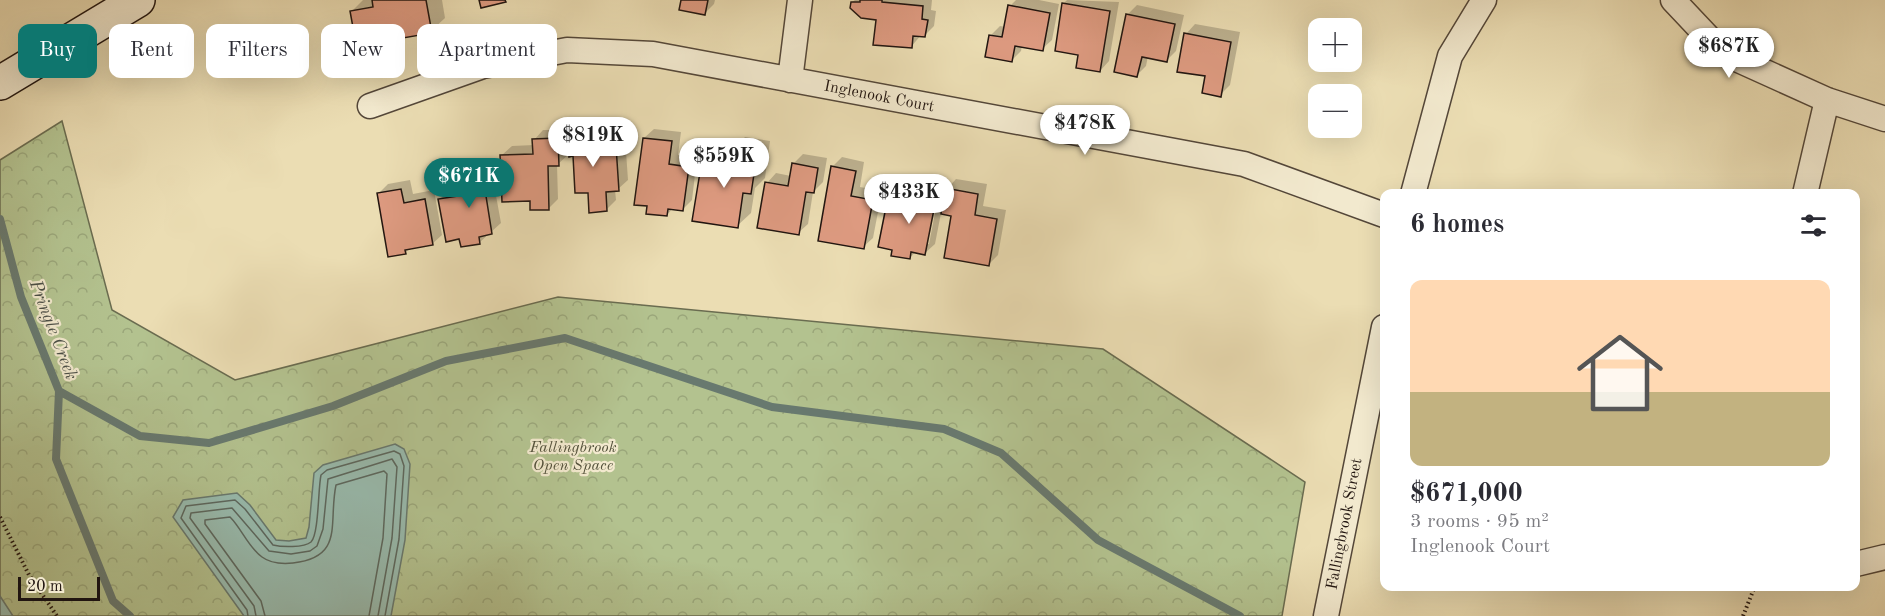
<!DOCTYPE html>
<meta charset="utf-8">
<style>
:root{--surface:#fff;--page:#f7f7f7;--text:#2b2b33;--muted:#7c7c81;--line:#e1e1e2;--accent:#0f766e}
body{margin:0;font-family:"Old Standard TT",serif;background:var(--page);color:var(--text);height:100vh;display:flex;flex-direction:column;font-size:22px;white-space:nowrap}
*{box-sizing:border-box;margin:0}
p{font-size:20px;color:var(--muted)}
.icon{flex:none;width:33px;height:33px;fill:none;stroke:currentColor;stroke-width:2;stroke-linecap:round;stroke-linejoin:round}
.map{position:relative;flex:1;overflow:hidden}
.panel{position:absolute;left:1380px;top:189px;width:480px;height:402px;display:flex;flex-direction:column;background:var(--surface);border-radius:12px;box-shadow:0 6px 24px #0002}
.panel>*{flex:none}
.banner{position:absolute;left:18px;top:24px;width:570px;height:54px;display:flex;gap:12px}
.tools{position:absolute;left:1308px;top:18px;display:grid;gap:12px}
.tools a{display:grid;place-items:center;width:54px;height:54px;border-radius:12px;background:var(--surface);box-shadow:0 6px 24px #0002;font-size:30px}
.scale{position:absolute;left:18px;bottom:15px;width:82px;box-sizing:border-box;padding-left:6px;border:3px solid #211510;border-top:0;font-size:16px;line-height:21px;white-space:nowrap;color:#211510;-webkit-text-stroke:4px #f2e9ce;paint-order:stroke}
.price{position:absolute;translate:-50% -51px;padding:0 14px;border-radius:21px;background:#fff;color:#222;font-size:20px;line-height:39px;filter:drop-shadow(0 2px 3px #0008)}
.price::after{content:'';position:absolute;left:50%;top:36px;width:18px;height:14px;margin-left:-9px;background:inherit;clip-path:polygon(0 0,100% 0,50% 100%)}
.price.active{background:var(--accent);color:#fff}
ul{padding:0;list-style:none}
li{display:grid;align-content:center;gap:12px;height:318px;padding:0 30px}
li+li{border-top:2px solid var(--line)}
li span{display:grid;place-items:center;height:186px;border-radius:12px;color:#555}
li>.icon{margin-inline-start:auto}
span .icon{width:108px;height:108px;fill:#fffc;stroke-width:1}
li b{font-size:26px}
h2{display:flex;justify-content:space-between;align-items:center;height:72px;padding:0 30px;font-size:26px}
.tag{padding:0 21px;border-radius:12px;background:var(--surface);box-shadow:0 6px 24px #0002;font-size:21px;line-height:54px}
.tag.active{background:var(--accent);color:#fff}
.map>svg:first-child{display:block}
.forest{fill:url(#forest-crowns);stroke:#6a6c50;stroke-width:1.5}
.water{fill:#98bbae;stroke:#68796f;stroke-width:1.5}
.shadow{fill:#0003;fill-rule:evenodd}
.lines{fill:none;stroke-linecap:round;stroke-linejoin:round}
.shore{stroke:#5c685f;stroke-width:1.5}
.stream{stroke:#68796f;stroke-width:8}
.building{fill:#dd9a80;stroke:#211510;stroke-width:1.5}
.minor-casing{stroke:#544739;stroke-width:27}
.secondary-casing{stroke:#211510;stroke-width:36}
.path{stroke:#211510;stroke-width:4;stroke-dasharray:1.5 3;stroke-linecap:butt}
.minor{stroke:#f2e9ce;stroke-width:24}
.secondary{stroke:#f2e9ce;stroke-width:33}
.labels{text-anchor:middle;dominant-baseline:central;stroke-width:4.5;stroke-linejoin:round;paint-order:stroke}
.street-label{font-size:16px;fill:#211510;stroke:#f2e9ce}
.park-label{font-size:16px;font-style:italic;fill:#54523c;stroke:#f2e9ce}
.water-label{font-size:18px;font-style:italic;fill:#4b4f47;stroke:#f2e9ce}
</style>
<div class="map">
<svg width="1885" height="616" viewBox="0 0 1885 616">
<defs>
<pattern id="forest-crowns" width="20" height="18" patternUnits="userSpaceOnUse" patternTransform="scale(1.5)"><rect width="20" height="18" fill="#b3c28f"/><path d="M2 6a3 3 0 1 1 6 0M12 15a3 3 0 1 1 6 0" fill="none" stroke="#9aa67a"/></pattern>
</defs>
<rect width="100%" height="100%" fill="#ebddb3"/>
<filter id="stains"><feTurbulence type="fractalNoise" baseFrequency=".00333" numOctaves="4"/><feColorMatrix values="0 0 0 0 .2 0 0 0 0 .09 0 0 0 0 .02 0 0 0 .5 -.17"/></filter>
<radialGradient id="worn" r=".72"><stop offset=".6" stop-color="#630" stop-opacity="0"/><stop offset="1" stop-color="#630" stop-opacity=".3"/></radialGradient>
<path class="forest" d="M 62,121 L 112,310 L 235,380 L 558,297 L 1103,349 L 1305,482 L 1282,616 L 0,616 L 0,160 Z"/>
<path class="water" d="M 395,444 L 404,449 L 410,464 L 405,540 L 391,616 L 244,616 L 173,517 L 183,500 L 237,493 L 250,505 L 276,540 L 289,541 L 306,538 L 309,527 L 314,473 L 323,465 Z
M 0,596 L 13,616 L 0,616 Z"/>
<path class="shadow" d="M 363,0 L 442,0 L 445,18 L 431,31 L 390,38 L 379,50 L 351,12 Z
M 682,0 L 715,0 L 714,4 L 704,14 Z
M 855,0 L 932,0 L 931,10 L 936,11 L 934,26 L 925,35 L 921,35 L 911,47 L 877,19 L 852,2 Z
M 1016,0 L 1039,0 L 1059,4 L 1052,40 L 1042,49 L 1022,46 L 1021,51 L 1011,61 L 991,35 L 1000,26 L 1006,27 L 1010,6 Z
M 1067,0 L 1119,2 L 1109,61 L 1100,71 L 1063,4 Z
M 1137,5 L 1184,15 L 1176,51 L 1167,60 L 1148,56 L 1146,66 L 1137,75 L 1128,14 Z
M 1195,24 L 1240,32 L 1230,85 L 1220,95 L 1207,75 L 1186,34 Z
M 603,120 L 604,139 L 625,137 L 628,180 L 618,189 L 615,190 L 616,200 L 606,210 L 589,191 L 574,155 L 570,153 L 557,165 L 558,199 L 549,208 L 503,183 L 495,190 L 501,223 L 480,242 L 461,238 L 439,200 L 449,190 L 465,188 L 462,173 L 472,164 L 498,159 L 501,173 L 503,173 L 502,155 L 512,146 L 534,145 L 534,140 L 543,130 L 567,130 L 567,132 L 578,121 Z
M 654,129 L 681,132 L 678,155 L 697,158 L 692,200 L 683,209 L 673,208 L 667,215 L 644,138 Z
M 745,137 L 770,141 L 765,178 L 755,188 L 751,213 L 737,226 L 703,161 L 717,147 L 733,150 Z
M 803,154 L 827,158 L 823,182 L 813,192 L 808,224 L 798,233 L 767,183 L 776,173 L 791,176 L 793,164 Z
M 842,157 L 864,162 L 860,187 L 882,191 L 873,238 L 863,247 L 832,167 Z
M 927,176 L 947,180 L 945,191 L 956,179 L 987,184 L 983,206 L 1006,210 L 998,255 L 988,265 L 953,215 L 941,213 L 935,244 L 925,253 L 916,251 L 910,258 L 889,203 L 898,193 L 916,197 L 918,185 ZM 938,181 L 941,182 L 929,244 L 926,244 Z
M 410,180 L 413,194 L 434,190 L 442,235 L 432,244 L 410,248 L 405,253 L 378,194 L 388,184 Z"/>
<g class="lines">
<path class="shore" d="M 248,616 L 247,610 L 181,518 L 186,506 L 235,500 L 245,509 L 273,545 C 281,547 304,548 311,542 C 319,534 318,488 321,475 L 327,470 L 394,451 L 400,454 L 404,466 L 399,539 L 385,616
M 256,616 L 254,606 L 190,518 L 191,513 L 232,508 L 269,551 L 291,554 L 310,551 L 317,546 L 323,529 L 328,479 L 392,459 L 397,467 L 392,538 L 378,616
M 265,616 L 261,601 L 205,524 L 205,520 L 230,517 C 242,529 248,547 262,557 C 270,563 283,564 293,563 C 345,557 328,523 336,485 L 384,471 L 387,474 L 383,538 L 369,616"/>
<path class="stream" d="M 0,219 L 21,297 L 59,391 L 56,459 L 113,601 L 130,616
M 59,391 L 140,436 L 209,443 L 333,406 L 446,361 L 565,338 L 772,407 L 944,429 L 1001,453 L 1098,540 L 1240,616"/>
</g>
<path class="building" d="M 372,0 L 426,0 L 432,33 L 379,42 L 380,51 L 358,55 L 350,11 L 373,7 Z
M 479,0 L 505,0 L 506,2 L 481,8 Z
M 681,0 L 708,0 L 705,15 L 679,10 Z
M 860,0 L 882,0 L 882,2 L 923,6 L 922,19 L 928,20 L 925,37 L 913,36 L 912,48 L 873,45 L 876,20 L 861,18 L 850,8 L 851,2 L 860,2 Z
M 1062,3 L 1110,11 L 1100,72 L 1076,68 L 1078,55 L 1055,51 Z
M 1008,5 L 1050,13 L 1043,51 L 1015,46 L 1012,62 L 985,57 L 989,35 L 1002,37 Z
M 1126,14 L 1175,24 L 1167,62 L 1142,57 L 1137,77 L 1114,72 Z
M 1184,33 L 1231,42 L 1221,97 L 1202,93 L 1205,76 L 1177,72 Z
M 594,128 L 595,147 L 616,146 L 619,191 L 606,192 L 607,211 L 589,213 L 588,193 L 575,193 L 573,156 L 569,157 L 567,130 Z
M 558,138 L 559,166 L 548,166 L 549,210 L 530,210 L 530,201 L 502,202 L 500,155 L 533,154 L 532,139 Z
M 643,138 L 672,141 L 669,164 L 689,167 L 683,211 L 668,209 L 667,216 L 646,214 L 647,206 L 634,205 Z
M 730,150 L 757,154 L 751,194 L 743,193 L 738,228 L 692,221 L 702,160 L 727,164 Z
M 792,163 L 818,168 L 814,193 L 806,192 L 799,235 L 757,228 L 765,182 L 788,186 Z
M 831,166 L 856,171 L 851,196 L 873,200 L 864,249 L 818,241 Z
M 489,167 L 494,194 L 486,196 L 492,234 L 479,237 L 480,244 L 461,247 L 459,239 L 446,242 L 438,199 L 464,195 L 461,173 Z
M 917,185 L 938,189 L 925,255 L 911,252 L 910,259 L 891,256 L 892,250 L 878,247 L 887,202 L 912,207 Z
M 945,188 L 978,194 L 975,215 L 997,219 L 989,266 L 944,258 L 951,216 L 941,214 Z
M 401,189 L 404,203 L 425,199 L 433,245 L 405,250 L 406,254 L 388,257 L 377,193 Z"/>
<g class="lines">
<defs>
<path id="minor" d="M 1673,0 L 1723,53 L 1827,100 L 1885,119
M 790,80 L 800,0
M 370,106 L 483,66 L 567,50 L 653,54 L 1244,164 L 1384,215
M 1413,194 L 1450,56 L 1484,0
M 1805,194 L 1827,100
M 1856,564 L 1885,557
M 1326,616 L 1384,327"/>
<path id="secondary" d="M 0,83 L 138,0"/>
</defs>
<use href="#minor" class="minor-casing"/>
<use href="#secondary" class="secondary-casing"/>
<path class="path" d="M 0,517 L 29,575 L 57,616
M 1743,616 L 1755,586"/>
<use href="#minor" class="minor"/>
<use href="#secondary" class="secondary"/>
</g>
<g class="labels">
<g class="street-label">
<text transform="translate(879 97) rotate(11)">Inglenook Court</text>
<text transform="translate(1345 524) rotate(-79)">Fallingbrook Street</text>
</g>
<g class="park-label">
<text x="573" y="448">Fallingbrook<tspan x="573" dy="18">Open Space</tspan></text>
</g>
<g class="water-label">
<text transform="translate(53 330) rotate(69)">Pringle Creek</text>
</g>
</g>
<rect width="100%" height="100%" filter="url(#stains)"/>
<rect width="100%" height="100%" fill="url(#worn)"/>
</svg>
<div class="tools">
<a>+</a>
<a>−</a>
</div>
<div class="scale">20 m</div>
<b class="price" style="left:1729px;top:79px">$687K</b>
<b class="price" style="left:1085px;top:156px">$478K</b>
<b class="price" style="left:593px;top:168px">$819K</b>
<b class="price" style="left:724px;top:189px">$559K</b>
<b class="price active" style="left:469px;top:209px">$671K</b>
<b class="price" style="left:909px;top:225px">$433K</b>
<div class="banner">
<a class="tag active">Buy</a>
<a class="tag">Rent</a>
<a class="tag">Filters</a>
<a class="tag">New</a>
<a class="tag">Apartment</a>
</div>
<section class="panel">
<h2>6 homes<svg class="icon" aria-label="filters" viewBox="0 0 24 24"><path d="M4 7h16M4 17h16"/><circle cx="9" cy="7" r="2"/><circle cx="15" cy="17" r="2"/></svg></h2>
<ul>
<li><span style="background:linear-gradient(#ffd9b3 60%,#c2b280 0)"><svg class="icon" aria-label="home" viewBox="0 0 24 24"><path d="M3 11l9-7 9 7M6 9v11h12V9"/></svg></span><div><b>$671,000</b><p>3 rooms · 95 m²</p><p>Inglenook Court</p></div></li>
</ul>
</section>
</div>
